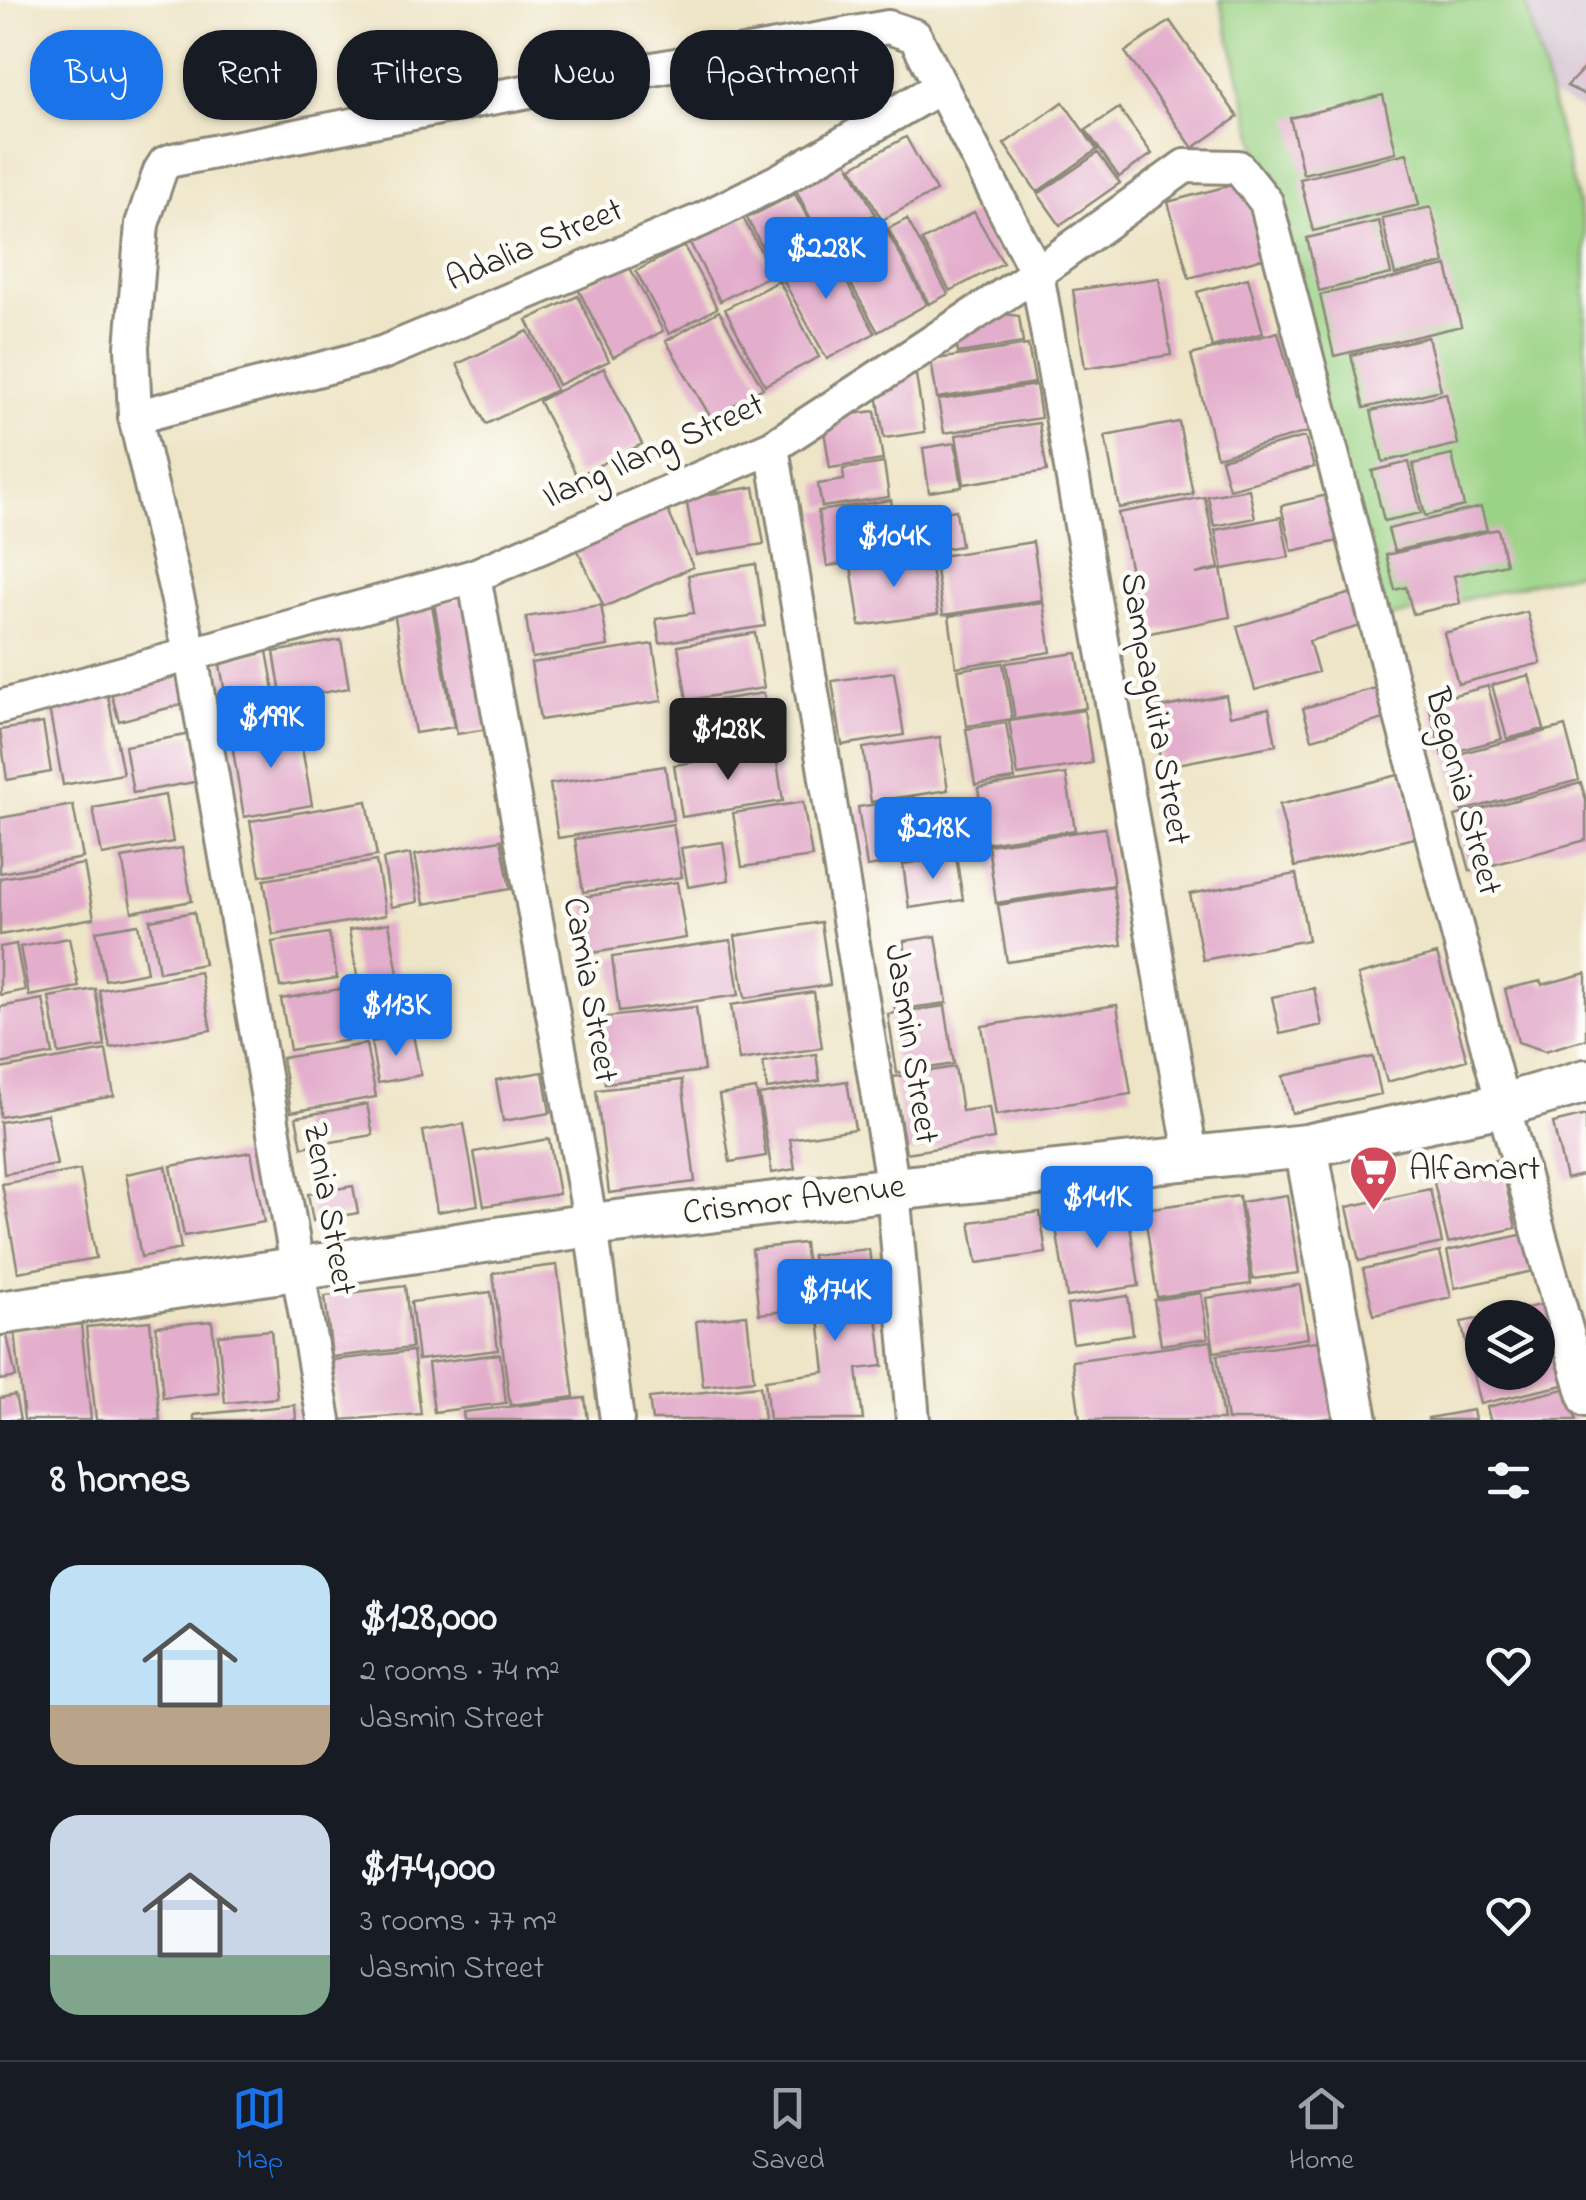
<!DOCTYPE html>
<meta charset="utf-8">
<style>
:root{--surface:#171b24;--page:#242831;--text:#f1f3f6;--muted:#9ea1a6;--line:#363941;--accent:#1a73e8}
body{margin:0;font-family:"Indie Flower",sans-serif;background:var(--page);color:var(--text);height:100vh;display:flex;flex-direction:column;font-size:38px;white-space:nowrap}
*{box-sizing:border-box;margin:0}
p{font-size:32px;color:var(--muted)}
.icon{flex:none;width:55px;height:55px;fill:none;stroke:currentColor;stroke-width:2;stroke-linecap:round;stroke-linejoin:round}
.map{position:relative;height:1420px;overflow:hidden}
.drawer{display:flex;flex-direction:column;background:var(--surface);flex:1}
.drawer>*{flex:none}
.top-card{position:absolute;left:30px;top:30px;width:1000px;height:90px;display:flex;gap:20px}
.controls{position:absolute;left:1465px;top:1300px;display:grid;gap:20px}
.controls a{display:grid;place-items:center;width:90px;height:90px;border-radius:50%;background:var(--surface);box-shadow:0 2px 8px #0004;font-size:50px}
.price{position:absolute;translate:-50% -85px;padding:0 22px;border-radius:10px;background:var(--accent);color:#fff;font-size:32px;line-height:65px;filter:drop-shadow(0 2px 5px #0008)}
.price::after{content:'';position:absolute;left:50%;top:60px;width:30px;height:22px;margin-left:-15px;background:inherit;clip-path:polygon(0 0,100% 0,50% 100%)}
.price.current{background:#222;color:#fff}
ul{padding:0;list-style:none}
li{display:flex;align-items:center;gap:30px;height:250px;padding:0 50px}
li span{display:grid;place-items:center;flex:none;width:280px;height:200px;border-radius:30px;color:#555}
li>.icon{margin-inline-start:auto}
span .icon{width:120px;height:120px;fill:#fffc;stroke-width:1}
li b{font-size:42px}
h2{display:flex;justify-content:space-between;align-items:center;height:120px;padding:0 50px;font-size:42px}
.pill{padding:0 35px;border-radius:40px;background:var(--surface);box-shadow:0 2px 8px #0004;font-size:35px;line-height:90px}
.pill.current{background:var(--accent);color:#fff}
.tab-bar{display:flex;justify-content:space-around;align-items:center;height:140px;border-top:2px solid var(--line);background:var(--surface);font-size:28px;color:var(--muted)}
.tab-bar a{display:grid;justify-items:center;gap:5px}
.tab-bar .current{color:var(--accent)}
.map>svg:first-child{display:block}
.industrial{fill:#cfbdce}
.green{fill:#9bd386;stroke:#637f58;stroke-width:2.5}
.building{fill:#e3adcc}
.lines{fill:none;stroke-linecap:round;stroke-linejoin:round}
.minor-casing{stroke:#8c8879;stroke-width:38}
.tertiary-casing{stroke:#8c8879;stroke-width:48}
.minor{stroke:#fff;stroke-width:32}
.tertiary{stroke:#fff;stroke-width:42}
.labels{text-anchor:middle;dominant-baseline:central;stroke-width:9;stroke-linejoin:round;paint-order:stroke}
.street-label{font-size:35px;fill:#2b2b2b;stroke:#fdfcf7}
.poi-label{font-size:35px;fill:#2b2b2b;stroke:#fdfcf7;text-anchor:start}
</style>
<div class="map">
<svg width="1586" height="1420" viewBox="0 0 1586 1420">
<rect width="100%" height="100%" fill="#fdfcf7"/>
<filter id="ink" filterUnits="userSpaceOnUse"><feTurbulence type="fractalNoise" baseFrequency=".01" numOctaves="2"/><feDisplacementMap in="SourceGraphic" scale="20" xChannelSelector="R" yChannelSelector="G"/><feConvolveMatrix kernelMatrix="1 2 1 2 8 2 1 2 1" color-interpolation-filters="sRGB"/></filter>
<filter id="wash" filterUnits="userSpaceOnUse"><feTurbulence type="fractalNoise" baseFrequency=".0048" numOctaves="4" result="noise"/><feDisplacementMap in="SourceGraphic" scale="40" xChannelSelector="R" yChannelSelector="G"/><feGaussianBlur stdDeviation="2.25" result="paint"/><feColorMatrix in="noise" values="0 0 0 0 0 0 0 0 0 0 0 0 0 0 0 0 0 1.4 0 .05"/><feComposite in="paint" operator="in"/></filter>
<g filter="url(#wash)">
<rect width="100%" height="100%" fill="#eee5c7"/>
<path class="industrial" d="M 1525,0 L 1586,0 L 1586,112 L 1550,96 Z"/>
<path class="green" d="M 1220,0 L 1525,0 L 1586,234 L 1586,570 L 1377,621 Z"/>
<g id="blocks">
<path class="building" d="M 1170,21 L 1238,117 L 1193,148 L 1125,52 Z
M 1586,66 L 1586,95 L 1567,86 Z
M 1383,95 L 1396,152 L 1303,174 L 1290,118 Z
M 1063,102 L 1097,150 L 1037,192 L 1004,144 Z
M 1119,108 L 1152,154 L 1119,177 L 1086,130 Z
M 906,137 L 936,191 L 882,220 L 852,167 Z
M 1098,153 L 1120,183 L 1060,225 L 1038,194 Z
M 1407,153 L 1419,205 L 1313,231 L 1300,179 Z
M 847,161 L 875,214 L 822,241 L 795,188 Z
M 1243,182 L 1263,258 L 1189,278 L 1168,202 Z
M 795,194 L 821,243 L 773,268 L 747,218 Z
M 1431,207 L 1445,263 L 1395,275 L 1382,218 Z
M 974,212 L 1003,263 L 950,291 L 922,241 Z
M 741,214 L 773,274 L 720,301 L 689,241 Z
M 907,219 L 948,294 L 929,304 L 888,229 Z
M 1379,221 L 1391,274 L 1319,291 L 1307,238 Z
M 883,224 L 927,304 L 878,332 L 833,252 Z
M 826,245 L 875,333 L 827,359 L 778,271 Z
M 684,246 L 717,308 L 669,334 L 636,271 Z
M 628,264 L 663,331 L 613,357 L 578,289 Z
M 1447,266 L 1461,326 L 1334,356 L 1320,295 Z
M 1159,278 L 1171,355 L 1085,368 L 1073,290 Z
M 1248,278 L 1263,333 L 1212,347 L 1197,292 Z
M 779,281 L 819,357 L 765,385 L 725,309 Z
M 578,296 L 609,361 L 558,385 L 527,320 Z
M 719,311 L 763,388 L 711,418 L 666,341 Z
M 1005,314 L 1019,316 L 1023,343 L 958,353 L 956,339 Z
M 528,331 L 556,390 L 486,424 L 457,364 Z
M 1278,332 L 1296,397 L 1302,395 L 1312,431 L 1217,457 L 1191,355 Z
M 1428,337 L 1441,390 L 1364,408 L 1351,355 Z
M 1028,345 L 1035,383 L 937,398 L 931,360 Z
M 604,368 L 642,444 L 577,476 L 539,401 Z
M 916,375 L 925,432 L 884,438 L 875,381 Z
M 1036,385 L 1041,418 L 944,433 L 938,400 Z
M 1446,393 L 1458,444 L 1383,462 L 1371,411 Z
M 875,411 L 883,460 L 830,468 L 822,418 Z
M 1179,422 L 1193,494 L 1119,508 L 1105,436 Z
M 1039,423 L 1047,471 L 964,484 L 956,435 Z
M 1305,437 L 1314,467 L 1229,489 L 1221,459 Z
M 955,443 L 962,487 L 929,492 L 923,448 Z
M 1452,455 L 1464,506 L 1425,516 L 1413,464 Z
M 1409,462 L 1421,513 L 1384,521 L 1372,471 Z
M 884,463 L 889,497 L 822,507 L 818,484 L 844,480 L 843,469 Z
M 754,487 L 764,544 L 696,555 L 686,498 Z
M 1249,489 L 1255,518 L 1214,526 L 1208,496 Z
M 1327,495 L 1338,541 L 1292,551 L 1281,506 Z
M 1205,497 L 1219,568 L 1196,574 L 1221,569 L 1230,617 L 1145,634 L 1118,513 Z
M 891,500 L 900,556 L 827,566 L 818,511 Z
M 664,502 L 693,567 L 604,607 L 574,542 Z
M 1481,507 L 1487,530 L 1394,551 L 1388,529 Z
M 956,510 L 961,546 L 906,555 L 900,519 Z
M 1281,517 L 1289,557 L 1223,569 L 1215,530 Z
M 1498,529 L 1506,564 L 1454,576 L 1460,603 L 1413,614 L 1406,587 L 1395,590 L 1386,555 Z
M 1033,542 L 1042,600 L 943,615 L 934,557 Z
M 929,555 L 938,614 L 860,626 L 851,566 Z
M 756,564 L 765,626 L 660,643 L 656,619 L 694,613 L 688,575 Z
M 1355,592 L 1364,625 L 1309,641 L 1318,672 L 1255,690 L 1237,626 Z
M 471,597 L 494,728 L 457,734 L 434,603 Z
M 1043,602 L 1051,652 L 956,667 L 949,616 Z
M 432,605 L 454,727 L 415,733 L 394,612 Z
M 601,605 L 608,646 L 532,658 L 526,617 Z
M 1527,612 L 1541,663 L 1458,684 L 1444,633 Z
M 755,633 L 764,688 L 687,700 L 678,646 Z
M 341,640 L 349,688 L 282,700 L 274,652 Z
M 653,644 L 662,701 L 540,720 L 531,663 Z
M 267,651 L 280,724 L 232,732 L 219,659 Z
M 1077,653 L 1086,708 L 1015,719 L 1006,663 Z
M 176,663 L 187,703 L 119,721 L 108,682 Z
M 1003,663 L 1012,719 L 967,726 L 958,670 Z
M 894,672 L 904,735 L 842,745 L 832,681 Z
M 1529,675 L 1544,729 L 1507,739 L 1492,685 Z
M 1488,686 L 1502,739 L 1442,755 L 1428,702 Z
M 1379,687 L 1388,718 L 1312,739 L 1303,708 Z
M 107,691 L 123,774 L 63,785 L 48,702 Z
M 764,693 L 773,745 L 694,757 L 686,705 Z
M 1226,695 L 1230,716 L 1269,708 L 1276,745 L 1162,767 L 1150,710 Z
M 1084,710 L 1092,763 L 1018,775 L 1009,721 Z
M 43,723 L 51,772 L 7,780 L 0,730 Z
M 1006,723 L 1015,779 L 975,785 L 966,729 Z
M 298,725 L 312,805 L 244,817 L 231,738 Z
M 1565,726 L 1579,780 L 1462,811 L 1447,757 Z
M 191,734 L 200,781 L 133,793 L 125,746 Z
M 940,737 L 948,790 L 871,802 L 863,748 Z
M 775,749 L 783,801 L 682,817 L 674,765 Z
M 665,766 L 673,820 L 558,838 L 550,784 Z
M 1066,774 L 1075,830 L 986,843 L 978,788 Z
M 1402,774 L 1418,837 L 1295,867 L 1279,805 Z
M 1581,783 L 1586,800 L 1586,840 L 1470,871 L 1455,816 Z
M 165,795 L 173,842 L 102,855 L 93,808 Z
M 914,798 L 923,858 L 867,867 L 858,807 Z
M 367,801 L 377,856 L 260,876 L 250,821 Z
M 803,802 L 812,857 L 742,867 L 733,813 Z
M 73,805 L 83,858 L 0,873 L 0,818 Z
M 673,824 L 682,877 L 583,892 L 575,839 Z
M 1105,828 L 1114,885 L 996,903 L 988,845 Z
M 501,840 L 510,889 L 424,904 L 415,855 Z
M 723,842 L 729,880 L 688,887 L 681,848 Z
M 182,848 L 192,901 L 132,912 L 122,858 Z
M 410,854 L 418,902 L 391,907 L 383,859 Z
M 956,856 L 963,900 L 909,908 L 903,864 Z
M 376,861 L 386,915 L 273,935 L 264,880 Z
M 84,864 L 94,918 L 0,935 L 0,878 Z
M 1296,874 L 1308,940 L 1203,960 L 1190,894 Z
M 677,882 L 686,938 L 592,953 L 583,897 Z
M 1113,887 L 1122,945 L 1007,962 L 998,905 Z
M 194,912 L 204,964 L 159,972 L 150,920 Z
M 821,922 L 830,985 L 745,998 L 735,936 Z
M 389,923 L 398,974 L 358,980 L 349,930 Z
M 138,924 L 147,972 L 105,980 L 96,931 Z
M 329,933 L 337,978 L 280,987 L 272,942 Z
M 936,936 L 947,1003 L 895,1010 L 891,984 L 909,980 L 904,941 Z
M 69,938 L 79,987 L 29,996 L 20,947 Z
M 731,940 L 739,995 L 619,1012 L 612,957 Z
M 16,944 L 25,990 L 0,995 L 0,947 Z
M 1437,954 L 1467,1060 L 1387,1082 L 1358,975 Z
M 200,972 L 211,1030 L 110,1048 L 99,990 Z
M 1586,973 L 1586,1039 L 1545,1051 L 1518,1042 L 1505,989 L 1541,981 L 1542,985 Z
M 375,983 L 385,1034 L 290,1050 L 281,999 Z
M 1314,988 L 1322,1025 L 1280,1034 L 1272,997 Z
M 95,989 L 105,1046 L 59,1054 L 49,997 Z
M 814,992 L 822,1048 L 739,1060 L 731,1005 Z
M 43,999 L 53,1054 L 0,1064 L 0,1007 Z
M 1117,1005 L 1131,1094 L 996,1115 L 982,1026 Z
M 945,1006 L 954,1064 L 897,1073 L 888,1014 Z
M 696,1007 L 704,1071 L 605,1083 L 597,1018 Z
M 413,1035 L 421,1075 L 378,1083 L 371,1042 Z
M 366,1044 L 376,1097 L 291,1112 L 282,1058 Z
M 106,1050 L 114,1096 L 0,1117 L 0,1069 Z
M 816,1054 L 820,1081 L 767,1089 L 763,1062 Z
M 1373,1057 L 1381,1094 L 1292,1113 L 1283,1076 Z
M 955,1067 L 962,1111 L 989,1107 L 994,1139 L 906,1153 L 893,1077 Z
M 543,1072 L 550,1113 L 503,1121 L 496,1080 Z
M 682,1080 L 695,1182 L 609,1193 L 596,1090 Z
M 847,1081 L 855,1129 L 790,1139 L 795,1169 L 772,1173 L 759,1095 Z
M 756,1089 L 766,1156 L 730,1162 L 719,1095 Z
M 367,1104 L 373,1135 L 302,1147 L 296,1117 Z
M 47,1114 L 57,1165 L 4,1174 L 0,1122 Z
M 1586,1115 L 1586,1174 L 1566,1179 L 1553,1123 Z
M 464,1124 L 478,1205 L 437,1212 L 423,1131 Z
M 549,1139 L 559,1194 L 484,1206 L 474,1152 Z
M 251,1152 L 264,1222 L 184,1236 L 171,1166 Z
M 1500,1159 L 1516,1228 L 1448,1243 L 1432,1174 Z
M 166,1166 L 181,1249 L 141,1257 L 126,1174 Z
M 80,1170 L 96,1258 L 18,1272 L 2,1184 Z
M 353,1186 L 358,1213 L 313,1221 L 308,1194 Z
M 1430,1189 L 1442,1243 L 1359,1261 L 1347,1207 Z
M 1287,1195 L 1299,1273 L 1253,1279 L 1241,1202 Z
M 1239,1196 L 1251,1284 L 1157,1297 L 1144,1209 Z
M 1127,1205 L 1139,1286 L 1067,1297 L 1054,1215 Z
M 1040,1212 L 1046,1253 L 977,1263 L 970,1222 Z
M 1525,1234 L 1533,1271 L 1455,1288 L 1447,1251 Z
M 804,1243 L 812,1308 L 759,1314 L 752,1249 Z
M 869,1249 L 883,1366 L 857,1369 L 863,1420 L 769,1420 L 765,1380 L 825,1372 L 812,1255 Z
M 1440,1252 L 1451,1297 L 1374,1315 L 1363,1269 Z
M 557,1265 L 574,1397 L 510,1405 L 493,1273 Z
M 1300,1285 L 1308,1338 L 1214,1352 L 1206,1298 Z
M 405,1286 L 412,1348 L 332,1357 L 325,1296 Z
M 491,1292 L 498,1350 L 418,1360 L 411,1302 Z
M 1201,1293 L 1208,1338 L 1161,1345 L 1154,1300 Z
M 1128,1296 L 1133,1334 L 1073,1343 L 1067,1305 Z
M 1549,1303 L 1568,1384 L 1480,1404 L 1461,1322 L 1482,1318 L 1482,1372 L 1538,1372 L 1538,1318 L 1490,1316 Z
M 747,1315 L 754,1380 L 703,1386 L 696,1321 Z
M 150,1321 L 160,1420 L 96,1420 L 86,1327 Z
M 212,1321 L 219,1393 L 163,1398 L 156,1326 Z
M 81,1324 L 91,1420 L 24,1420 L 15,1331 Z
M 271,1330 L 277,1398 L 225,1403 L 218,1335 Z
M 6,1332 L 16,1377 L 0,1380 L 0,1333 Z
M 1332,1339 L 1343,1416 L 1312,1420 L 1227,1420 L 1217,1355 Z
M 1211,1341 L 1223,1420 L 1080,1420 L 1072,1361 Z
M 413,1351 L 421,1414 L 340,1420 L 333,1360 Z
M 500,1354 L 506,1403 L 434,1412 L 428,1363 Z
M 760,1386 L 764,1420 L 652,1420 L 649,1398 Z
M 1569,1388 L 1576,1420 L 1490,1420 L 1487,1407 Z
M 15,1395 L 20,1420 L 0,1420 L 0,1398 Z
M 585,1398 L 588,1420 L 464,1420 L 463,1412 Z
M 295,1405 L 296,1420 L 194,1420 L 194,1415 Z
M 1473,1410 L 1475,1420 L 1428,1420 L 1428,1418 Z"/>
</g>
</g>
<g filter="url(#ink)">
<use href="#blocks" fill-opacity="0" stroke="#8c8879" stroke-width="2.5"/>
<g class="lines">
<defs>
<path id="minor" d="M 135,417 L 382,353 L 701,220 L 780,180 L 940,87
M 772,447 L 893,1189 L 913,1420
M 474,576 L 591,1225 L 617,1420
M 0,707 L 474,576 L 772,447 L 1037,273 L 1185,166 L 1238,167 L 1266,202 L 1503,1105 L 1586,1400
M 324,1420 L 191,656 L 135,417 L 132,347 L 142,224 L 160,171 L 165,163 L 173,160 L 485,99 L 888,27 L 915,36 L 1037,273 L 1192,1160"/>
<path id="tertiary" d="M 1306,1146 L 1356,1420
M 0,1313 L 591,1225 L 893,1189 L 1306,1146 L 1503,1105 L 1586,1081"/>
</defs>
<use href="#minor" class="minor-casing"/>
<use href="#tertiary" class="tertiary-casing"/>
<use href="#minor" class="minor"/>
<use href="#tertiary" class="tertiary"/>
</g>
</g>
<defs>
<symbol id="supermarket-pin" viewBox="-11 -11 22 30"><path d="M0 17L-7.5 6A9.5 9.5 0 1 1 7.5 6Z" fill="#d1495b" stroke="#fdfcf7"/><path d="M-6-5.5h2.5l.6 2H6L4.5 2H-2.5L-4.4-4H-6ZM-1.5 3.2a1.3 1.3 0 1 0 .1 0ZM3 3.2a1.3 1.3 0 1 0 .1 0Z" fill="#fff"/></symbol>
</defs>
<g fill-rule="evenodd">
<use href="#supermarket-pin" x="1346" y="1142" width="55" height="75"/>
</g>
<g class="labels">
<g class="street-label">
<text transform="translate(535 246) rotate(-23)">Adalia Street</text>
<text transform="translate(654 452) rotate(-24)">Ilang Ilang Street</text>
<text transform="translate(1154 709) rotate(80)">Sampaguita Street</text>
<text transform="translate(1462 792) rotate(75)">Begonia Street</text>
<text transform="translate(589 990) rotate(80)">Camia Street</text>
<text transform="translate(910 1044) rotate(81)">Jasmin Street</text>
<text transform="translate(794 1201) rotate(-7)">Crismor Avenue</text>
<text transform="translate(328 1209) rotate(80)">Zenia Street</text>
</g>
<g class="poi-label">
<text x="1409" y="1170">Alfamart</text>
</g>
</g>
</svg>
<div class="controls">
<a><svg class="icon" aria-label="layers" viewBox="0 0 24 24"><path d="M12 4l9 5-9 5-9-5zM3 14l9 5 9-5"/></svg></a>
</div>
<b class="price" style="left:826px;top:302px">$228K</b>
<b class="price" style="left:894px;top:590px">$104K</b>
<b class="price" style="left:271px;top:771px">$199K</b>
<b class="price current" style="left:728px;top:783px">$128K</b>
<b class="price" style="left:933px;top:882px">$218K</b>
<b class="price" style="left:396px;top:1059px">$113K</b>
<b class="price" style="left:1097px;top:1251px">$141K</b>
<b class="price" style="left:835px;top:1344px">$174K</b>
<div class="top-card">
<a class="pill current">Buy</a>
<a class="pill">Rent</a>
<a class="pill">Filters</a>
<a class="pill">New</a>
<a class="pill">Apartment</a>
</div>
</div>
<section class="drawer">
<h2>8 homes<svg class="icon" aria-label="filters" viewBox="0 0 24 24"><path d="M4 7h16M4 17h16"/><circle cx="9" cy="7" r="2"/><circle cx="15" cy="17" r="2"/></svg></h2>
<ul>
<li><span style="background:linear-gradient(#bfe0f5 70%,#b9a48a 0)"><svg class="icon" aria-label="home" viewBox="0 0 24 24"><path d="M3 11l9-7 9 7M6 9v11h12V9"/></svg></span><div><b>$128,000</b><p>2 rooms · 74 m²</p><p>Jasmin Street</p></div><svg class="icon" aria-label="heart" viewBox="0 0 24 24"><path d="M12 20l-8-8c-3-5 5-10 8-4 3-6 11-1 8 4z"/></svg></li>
<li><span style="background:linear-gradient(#c9d6e8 70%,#7fa58c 0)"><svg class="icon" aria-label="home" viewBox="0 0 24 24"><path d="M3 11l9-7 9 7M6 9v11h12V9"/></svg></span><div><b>$174,000</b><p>3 rooms · 77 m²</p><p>Jasmin Street</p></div><svg class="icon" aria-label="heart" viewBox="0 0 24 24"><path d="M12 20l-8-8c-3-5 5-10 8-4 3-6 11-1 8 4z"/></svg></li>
</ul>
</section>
<nav class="tab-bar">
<a class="current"><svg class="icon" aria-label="map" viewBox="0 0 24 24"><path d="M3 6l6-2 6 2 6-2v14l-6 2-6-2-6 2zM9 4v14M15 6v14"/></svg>Map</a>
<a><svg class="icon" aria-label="saved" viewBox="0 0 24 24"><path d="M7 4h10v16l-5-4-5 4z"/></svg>Saved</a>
<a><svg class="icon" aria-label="home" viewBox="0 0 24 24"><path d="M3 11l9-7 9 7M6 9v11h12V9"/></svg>Home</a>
</nav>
